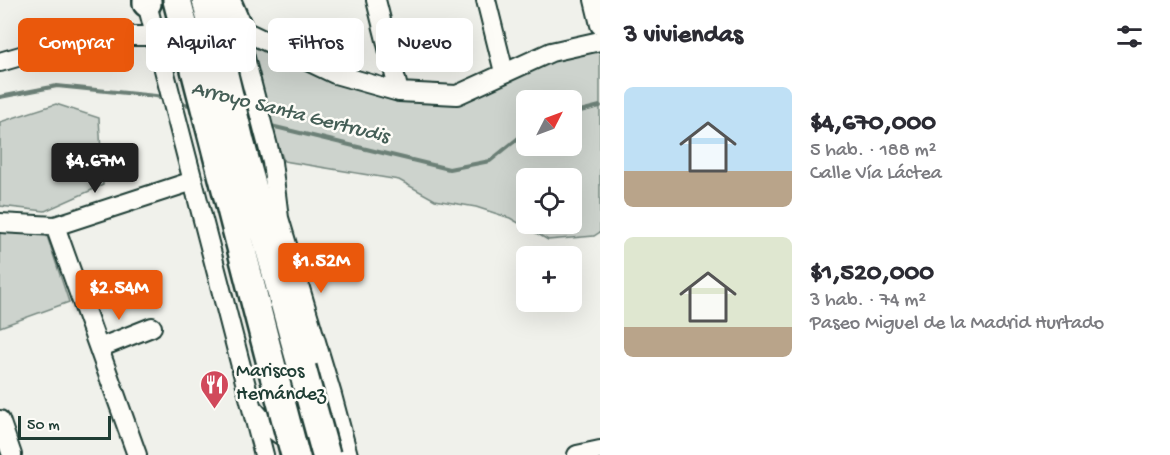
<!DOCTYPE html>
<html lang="es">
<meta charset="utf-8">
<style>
:root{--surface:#fff;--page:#f7f7f7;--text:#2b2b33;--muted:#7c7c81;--accent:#ea580c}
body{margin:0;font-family:"Gochi Hand",sans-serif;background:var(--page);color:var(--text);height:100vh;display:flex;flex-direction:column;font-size:22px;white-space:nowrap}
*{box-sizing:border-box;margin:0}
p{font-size:20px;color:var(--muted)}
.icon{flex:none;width:33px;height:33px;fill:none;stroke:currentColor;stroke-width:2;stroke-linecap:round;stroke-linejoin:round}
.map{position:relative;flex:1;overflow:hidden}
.sheet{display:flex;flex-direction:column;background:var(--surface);width:570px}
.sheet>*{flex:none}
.guide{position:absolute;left:18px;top:18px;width:492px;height:54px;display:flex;gap:12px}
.needle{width:39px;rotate:48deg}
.fabs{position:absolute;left:516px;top:90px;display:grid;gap:12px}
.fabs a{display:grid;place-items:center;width:66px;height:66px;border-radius:9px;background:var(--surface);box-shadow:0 6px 24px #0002;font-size:30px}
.scale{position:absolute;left:18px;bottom:15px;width:93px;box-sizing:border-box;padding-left:6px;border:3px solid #1f3d34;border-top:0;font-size:16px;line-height:21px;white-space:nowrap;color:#1f3d34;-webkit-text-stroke:4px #fdfcf7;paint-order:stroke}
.price{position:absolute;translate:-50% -51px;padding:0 14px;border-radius:6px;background:var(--accent);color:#fff;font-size:20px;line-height:39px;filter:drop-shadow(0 2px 3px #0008)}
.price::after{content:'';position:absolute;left:50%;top:36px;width:18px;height:14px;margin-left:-9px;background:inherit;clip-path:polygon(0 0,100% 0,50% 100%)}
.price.current{background:#222;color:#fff}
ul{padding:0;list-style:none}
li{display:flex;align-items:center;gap:18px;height:150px;padding:0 24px}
li span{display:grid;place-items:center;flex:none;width:168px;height:120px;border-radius:9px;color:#555}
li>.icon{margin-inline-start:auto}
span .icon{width:72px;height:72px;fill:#fffc;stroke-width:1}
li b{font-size:26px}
h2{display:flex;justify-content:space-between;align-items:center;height:72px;padding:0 24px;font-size:26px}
.pill{padding:0 21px;border-radius:9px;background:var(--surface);box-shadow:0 6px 24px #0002;font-size:21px;line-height:54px}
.pill.current{background:var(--accent);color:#fff}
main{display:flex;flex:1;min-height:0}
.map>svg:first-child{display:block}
.green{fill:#cdd3cd;stroke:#768880;stroke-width:1.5;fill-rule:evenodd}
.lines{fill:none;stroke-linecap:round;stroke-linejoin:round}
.stream{stroke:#6c8077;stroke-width:4}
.minor-casing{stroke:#1f3d34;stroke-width:22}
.highway-casing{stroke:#1f3d34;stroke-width:32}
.minor{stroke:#fdfcf7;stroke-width:18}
.highway{stroke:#fdfcf7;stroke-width:27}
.highway-bridge-casing{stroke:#1f3d34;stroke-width:32;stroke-linecap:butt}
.highway-bridge{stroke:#fdfcf7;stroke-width:27}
.labels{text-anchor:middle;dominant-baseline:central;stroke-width:5;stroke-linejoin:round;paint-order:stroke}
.poi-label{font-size:20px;fill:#1f3d34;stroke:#fdfcf7;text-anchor:start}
.water-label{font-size:21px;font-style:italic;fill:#455e56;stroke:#fdfcf7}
</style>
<main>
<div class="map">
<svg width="600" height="455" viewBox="0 0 600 455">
<rect width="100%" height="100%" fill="#f0f1eb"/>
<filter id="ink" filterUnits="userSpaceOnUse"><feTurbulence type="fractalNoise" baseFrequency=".0167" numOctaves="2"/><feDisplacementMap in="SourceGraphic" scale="12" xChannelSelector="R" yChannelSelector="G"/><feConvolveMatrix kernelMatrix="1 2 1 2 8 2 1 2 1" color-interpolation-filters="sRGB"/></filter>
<g filter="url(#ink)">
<path class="green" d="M 251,44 L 304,67 L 408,101 L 562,56 L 600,50 L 600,232 L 594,236 L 548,240 L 510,218 L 476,207 L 435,200 L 399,180 L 284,161 L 275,137 ZM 526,100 L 572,100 L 572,146 L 526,146 ZM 526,178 L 572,178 L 572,224 L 526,224 Z
M 56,104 L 99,118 L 103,185 L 45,211 L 0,206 L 0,122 Z
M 0,230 L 46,233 L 69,302 L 0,327 Z"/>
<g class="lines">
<path class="stream" d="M 0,97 L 57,86 L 156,96 L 167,99
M 177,102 L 193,106
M 572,113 L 600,106
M 267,125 L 449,169 L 490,161 L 526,132"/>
<defs>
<path id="minor" d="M 146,0 L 264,455
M 376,0 L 399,92
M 486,0 L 504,72
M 594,0 L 600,25
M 235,19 L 272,162 L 279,218 L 332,395 L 348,455
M 238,28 L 335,74 L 399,92 L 457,95 L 551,52 L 600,41
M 0,62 L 89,36 L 156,36
M 0,223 L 55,226 L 193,181
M 55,226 L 137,455
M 99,348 L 152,327
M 255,411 C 274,435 301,455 328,434
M 0,420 L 12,455
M 577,455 L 600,450"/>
<path id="highway" d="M 147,0 L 147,3
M 177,0 L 275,379
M 206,0 L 240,141 L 302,368
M 226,0 L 238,28"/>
</defs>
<use href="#minor" class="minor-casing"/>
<use href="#highway" class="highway-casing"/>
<use href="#minor" class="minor"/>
<use href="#highway" class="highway"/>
<defs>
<path id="highway-bridge" d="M 302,368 L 326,455
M 275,379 L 295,455"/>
</defs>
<use href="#highway-bridge" class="highway-bridge-casing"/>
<use href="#highway-bridge" class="highway-bridge"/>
</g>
</g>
<defs>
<symbol id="restaurant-pin" viewBox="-11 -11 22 30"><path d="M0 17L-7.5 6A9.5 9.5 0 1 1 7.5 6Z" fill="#d1495b" stroke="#fdfcf7"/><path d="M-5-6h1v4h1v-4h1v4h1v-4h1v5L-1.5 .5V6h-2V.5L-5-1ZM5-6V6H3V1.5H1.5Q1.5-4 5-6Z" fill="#fff"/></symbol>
</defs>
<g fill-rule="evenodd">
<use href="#restaurant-pin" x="198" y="368" width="33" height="45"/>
</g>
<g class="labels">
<g class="poi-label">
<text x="236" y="372">Mariscos<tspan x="236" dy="23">Hernández</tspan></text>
</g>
<g class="water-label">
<text transform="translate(290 114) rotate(14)">Arroyo Santa Gertrudis</text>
</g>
</g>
</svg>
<div class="fabs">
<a><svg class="needle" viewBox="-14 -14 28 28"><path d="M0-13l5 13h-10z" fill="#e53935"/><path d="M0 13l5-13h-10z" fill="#7c7c81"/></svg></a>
<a><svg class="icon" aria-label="locate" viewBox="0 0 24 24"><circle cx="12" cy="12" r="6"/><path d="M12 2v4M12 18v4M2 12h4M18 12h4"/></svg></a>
<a>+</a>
</div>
<div class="scale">50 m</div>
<b class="price current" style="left:95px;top:194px">$4.67M</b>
<b class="price" style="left:321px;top:294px">$1.52M</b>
<b class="price" style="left:119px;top:321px">$2.54M</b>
<div class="guide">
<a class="pill current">Comprar</a>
<a class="pill">Alquilar</a>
<a class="pill">Filtros</a>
<a class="pill">Nuevo</a>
</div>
</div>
<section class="sheet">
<h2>3 viviendas<svg class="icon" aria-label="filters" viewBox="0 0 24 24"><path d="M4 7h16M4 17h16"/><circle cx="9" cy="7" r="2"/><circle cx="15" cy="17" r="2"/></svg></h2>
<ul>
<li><span style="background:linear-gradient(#bfe0f5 70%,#b9a48a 0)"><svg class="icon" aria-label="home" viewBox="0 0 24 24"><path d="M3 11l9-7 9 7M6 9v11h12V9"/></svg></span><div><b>$4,670,000</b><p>5 hab. · 188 m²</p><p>Calle Vía Láctea</p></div></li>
<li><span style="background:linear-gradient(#dfe7d0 75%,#b9a48a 0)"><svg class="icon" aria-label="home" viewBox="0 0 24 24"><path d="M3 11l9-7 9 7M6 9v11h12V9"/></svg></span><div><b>$1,520,000</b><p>3 hab. · 74 m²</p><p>Paseo Miguel de la Madrid Hurtado</p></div></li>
</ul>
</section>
</main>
